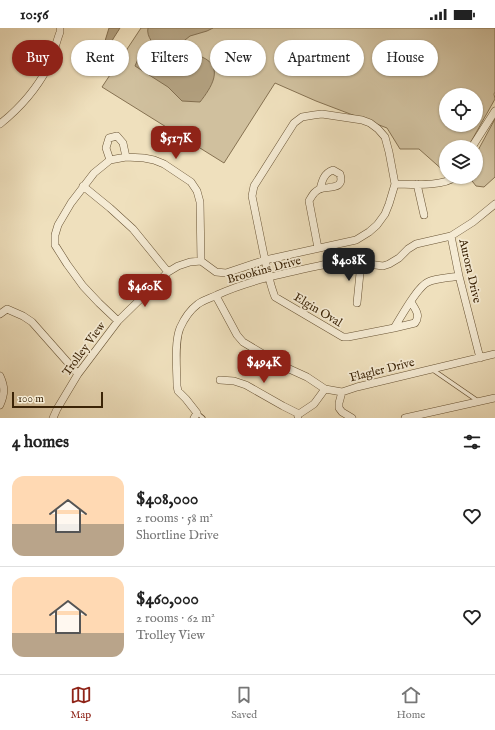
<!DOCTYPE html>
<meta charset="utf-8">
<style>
:root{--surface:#fff;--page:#f6f6f6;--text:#222;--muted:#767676;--line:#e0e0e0;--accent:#8f2418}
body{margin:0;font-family:"IM FELL English",serif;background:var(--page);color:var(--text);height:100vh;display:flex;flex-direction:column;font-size:15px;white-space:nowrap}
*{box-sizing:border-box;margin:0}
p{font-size:13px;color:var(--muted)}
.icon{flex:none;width:22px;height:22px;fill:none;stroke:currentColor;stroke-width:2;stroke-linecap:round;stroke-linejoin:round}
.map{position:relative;height:390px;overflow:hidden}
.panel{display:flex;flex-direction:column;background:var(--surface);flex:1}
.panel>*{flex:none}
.guide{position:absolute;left:12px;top:12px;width:471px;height:36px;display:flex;gap:8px}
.buttons{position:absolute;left:439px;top:60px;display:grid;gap:8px}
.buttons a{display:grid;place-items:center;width:44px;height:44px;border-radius:50%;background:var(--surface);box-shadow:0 1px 3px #0004;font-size:20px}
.scale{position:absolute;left:12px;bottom:10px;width:91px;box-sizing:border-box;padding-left:4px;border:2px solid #3b2407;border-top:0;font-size:11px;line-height:14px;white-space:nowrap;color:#3b2407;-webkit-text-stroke:3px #f5ebd4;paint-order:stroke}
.price{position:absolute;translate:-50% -34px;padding:0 9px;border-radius:8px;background:var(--accent);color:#fff;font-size:13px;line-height:26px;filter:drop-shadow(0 1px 2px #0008)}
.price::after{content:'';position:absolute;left:50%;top:24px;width:12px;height:9px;margin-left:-6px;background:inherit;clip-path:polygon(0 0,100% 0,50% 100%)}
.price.current{background:#222;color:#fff}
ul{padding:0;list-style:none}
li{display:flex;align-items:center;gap:12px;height:100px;padding:0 12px}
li+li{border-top:1px solid var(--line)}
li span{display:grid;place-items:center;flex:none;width:112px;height:80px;border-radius:12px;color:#555}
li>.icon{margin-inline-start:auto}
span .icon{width:48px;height:48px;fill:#fffc;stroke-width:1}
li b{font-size:17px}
h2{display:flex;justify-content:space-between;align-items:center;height:48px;padding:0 12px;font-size:17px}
.chip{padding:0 14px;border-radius:18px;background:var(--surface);box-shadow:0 1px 3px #0004;font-size:14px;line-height:36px}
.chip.current{background:var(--accent);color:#fff}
.status{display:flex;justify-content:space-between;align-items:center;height:28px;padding:0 20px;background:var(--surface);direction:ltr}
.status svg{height:11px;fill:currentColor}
.dock{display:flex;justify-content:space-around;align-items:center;height:56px;border-top:1px solid var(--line);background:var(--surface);font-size:11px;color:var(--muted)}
.dock a{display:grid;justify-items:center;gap:2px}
.dock .current{color:var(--accent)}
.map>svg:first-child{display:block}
.green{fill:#d0c09e;stroke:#867252;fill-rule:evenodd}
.water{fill:#b2a07f;stroke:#826e4f}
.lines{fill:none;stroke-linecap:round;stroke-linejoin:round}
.lane-casing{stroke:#685334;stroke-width:5}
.street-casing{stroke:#685334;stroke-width:8}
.lane{stroke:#f5ebd4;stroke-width:3.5}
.street{stroke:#f5ebd4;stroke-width:7}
.labels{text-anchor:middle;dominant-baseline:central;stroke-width:3.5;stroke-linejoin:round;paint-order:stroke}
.street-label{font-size:12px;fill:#3b2407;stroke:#f5ebd4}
</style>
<div class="status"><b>10:56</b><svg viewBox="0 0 49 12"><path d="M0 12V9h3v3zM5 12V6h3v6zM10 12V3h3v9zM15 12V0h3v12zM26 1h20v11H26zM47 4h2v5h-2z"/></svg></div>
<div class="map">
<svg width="495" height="390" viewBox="0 0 495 390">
<rect width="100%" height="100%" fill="#efe0bd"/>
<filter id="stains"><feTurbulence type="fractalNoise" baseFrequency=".005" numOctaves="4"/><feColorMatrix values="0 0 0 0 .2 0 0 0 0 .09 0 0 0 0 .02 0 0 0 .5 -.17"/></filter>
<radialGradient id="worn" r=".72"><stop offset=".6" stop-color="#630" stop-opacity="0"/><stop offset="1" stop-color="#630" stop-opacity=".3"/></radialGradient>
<path class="green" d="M 141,0 L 495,0 L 495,64 L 494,66 L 495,71 L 468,119 L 446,119 L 446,143 L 445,144 L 419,121 L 400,121 L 387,100 L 316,73 L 275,55 L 224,135 L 102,59 ZM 446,67 L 476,67 L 476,97 L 446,97 Z
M 495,91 L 495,149 L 484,159 L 476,158 L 469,149 L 476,149 L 476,126 Z"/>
<path class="water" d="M 109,0 L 120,0 L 113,11 L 104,30 L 100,34 L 101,26 Z
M 148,0 L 213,0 L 207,3 L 190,8 L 170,24 C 167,23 163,23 160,21 C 154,18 146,8 148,0 Z
M 144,29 L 160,35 L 180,37 L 202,29 C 225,39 211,60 200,74 L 182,73 L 168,59 L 135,38 L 138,31 Z"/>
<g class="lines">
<defs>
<path id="lane" d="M 433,342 L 478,373
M 197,385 L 203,390"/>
<path id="street" d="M 0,96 C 20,80 36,62 48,39 C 53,28 56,15 60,4 L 60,0
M 472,119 L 495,83
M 110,132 L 106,120 L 109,110 L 117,108 L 123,115 L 126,129
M 395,156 C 412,156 442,159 455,149
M 417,156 L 424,187
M 83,158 L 110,180 L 133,201 L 168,244
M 451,208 L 459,248 L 480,330
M 318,220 L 309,173 C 312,168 314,163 320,161 C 329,158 345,162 340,146 L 333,142 C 324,145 322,153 320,161
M 216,268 L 237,307 L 243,314 L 285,339 L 307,349 L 325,361 L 342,364 L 357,359 L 495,326
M 357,275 L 361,235
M 0,286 L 7,281 L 23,288 L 32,294 L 78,346
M 118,293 L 99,275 L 83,258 L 67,236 L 55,217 L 55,207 L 58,197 L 71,175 L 94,145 L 110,132 L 126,129 L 144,130 L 154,132 L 164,136 L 191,154 L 197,163 L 200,174 L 201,233
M 394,300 L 415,295 C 421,287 415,281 411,274
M 0,348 C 5,359 5,365 0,377
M 220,352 L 234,353 L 246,357 L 283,378 L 299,386
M 342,364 L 339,375 L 339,380 L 342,384 L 352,390
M 298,388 L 299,386 L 314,376 L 325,361
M 53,390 L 57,381 L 78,346 L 118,293 L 168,244 L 178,238 L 190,234 L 201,233 L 216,244 L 226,245 L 265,232 L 356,212 L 369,204 L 377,197 L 385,186 L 389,176 L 395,156 L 389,124 L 385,109 L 378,101 L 370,95 L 362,92 L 322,86 L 314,87 L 302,89 L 294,95 L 254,158 L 252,168 L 265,232 C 268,245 270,257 275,269 L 343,309 L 348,309 L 394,300 C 401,289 417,259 428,254 C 437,250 449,250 459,248
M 194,390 L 197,385 L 186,371 L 178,363 L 177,358 C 177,342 174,315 180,300 C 184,291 190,282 198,276 C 204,272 211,270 217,267 C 254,250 301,242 341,233 L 353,233 L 361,235 L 383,238 L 389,236 L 399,230 L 408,221 L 416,216 L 451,208 L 473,194 L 495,176
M 405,390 L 495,370"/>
</defs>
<use href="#lane" class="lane-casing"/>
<use href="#street" class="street-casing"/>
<use href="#lane" class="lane"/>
<use href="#street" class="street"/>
</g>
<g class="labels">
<g class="street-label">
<text transform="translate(264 242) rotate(-15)">Brookins Drive</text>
<text transform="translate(470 243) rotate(77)">Aurora Drive</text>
<text transform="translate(318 282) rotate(31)">Elgin Oval</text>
<text transform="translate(84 321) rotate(-54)">Trolley View</text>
<text transform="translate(382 342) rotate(-14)">Flagler Drive</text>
</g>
</g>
<rect width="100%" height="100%" filter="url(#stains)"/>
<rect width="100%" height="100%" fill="url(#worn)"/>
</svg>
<div class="buttons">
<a><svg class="icon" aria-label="locate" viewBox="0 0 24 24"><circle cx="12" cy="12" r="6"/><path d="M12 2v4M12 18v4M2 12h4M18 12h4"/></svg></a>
<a><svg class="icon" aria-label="layers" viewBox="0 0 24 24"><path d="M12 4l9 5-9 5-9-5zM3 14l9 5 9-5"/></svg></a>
</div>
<div class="scale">100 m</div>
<b class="price" style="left:176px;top:132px">$517K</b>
<b class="price current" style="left:349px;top:254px">$408K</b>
<b class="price" style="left:145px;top:280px">$460K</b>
<b class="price" style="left:264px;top:356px">$494K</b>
<div class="guide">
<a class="chip current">Buy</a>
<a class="chip">Rent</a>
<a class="chip">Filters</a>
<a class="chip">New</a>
<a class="chip">Apartment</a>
<a class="chip">House</a>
</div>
</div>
<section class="panel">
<h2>4 homes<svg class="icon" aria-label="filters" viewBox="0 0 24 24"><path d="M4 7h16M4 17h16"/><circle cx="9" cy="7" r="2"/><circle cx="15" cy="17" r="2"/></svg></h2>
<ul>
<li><span style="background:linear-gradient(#ffd9b3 60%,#b9a48a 0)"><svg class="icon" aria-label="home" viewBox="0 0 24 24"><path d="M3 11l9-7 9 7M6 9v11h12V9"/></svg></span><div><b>$408,000</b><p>2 rooms · 58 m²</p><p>Shortline Drive</p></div><svg class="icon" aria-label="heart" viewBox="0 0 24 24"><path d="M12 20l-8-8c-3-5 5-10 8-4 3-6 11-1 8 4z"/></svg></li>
<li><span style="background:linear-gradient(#ffd9b3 70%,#b9a48a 0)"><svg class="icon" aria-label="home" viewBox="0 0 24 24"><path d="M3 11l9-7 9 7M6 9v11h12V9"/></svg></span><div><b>$460,000</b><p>2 rooms · 62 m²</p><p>Trolley View</p></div><svg class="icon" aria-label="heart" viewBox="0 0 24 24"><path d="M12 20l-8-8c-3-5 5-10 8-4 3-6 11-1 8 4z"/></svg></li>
</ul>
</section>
<nav class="dock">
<a class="current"><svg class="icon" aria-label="map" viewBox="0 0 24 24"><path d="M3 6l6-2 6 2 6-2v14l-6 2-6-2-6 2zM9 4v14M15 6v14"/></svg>Map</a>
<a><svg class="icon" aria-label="saved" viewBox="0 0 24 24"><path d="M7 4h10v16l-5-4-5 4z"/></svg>Saved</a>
<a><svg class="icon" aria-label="home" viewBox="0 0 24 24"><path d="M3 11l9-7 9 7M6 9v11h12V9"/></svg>Home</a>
</nav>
